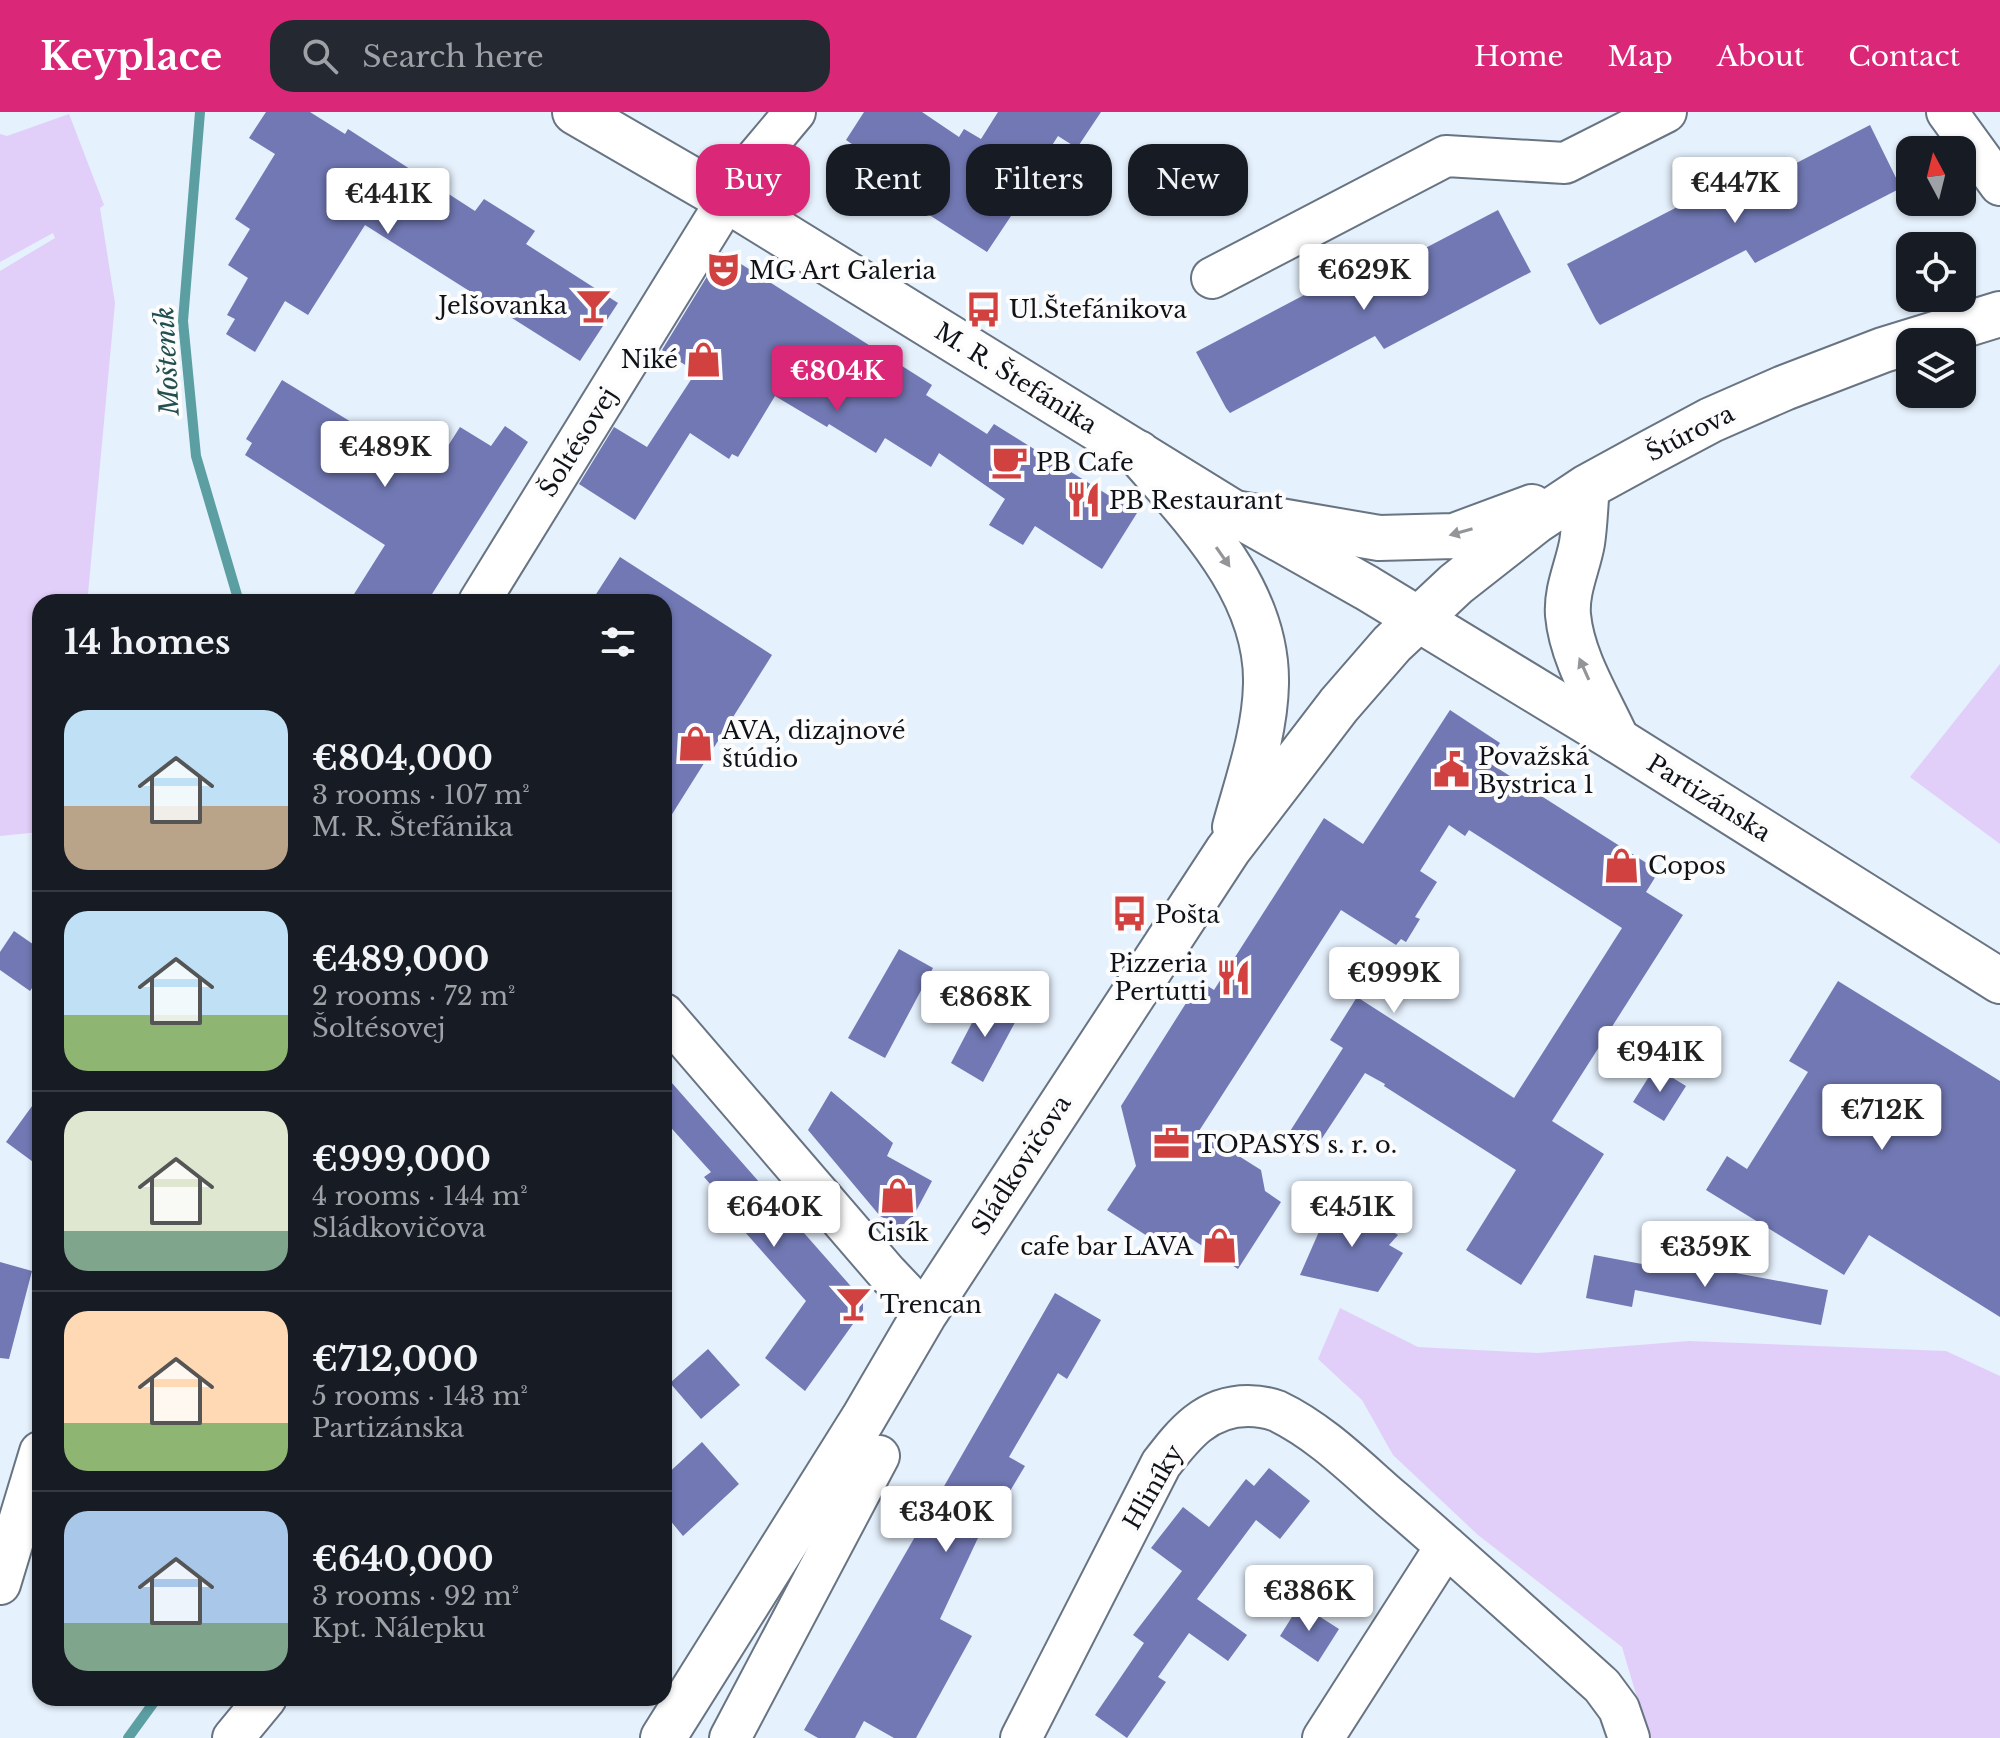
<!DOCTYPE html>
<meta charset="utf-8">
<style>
:root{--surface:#171b24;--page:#242831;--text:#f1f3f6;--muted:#9ea1a6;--line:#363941;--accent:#db2777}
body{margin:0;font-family:"Libre Baskerville",serif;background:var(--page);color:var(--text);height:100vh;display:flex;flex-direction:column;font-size:30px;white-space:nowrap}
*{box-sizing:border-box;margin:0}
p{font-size:26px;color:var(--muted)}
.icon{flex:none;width:44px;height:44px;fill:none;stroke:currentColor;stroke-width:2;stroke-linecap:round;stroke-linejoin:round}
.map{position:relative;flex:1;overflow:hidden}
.drawer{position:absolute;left:32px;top:482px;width:640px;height:1112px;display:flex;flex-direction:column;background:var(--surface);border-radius:24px;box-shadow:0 2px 6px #0004}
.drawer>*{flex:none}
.banner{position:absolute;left:696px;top:32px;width:760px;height:72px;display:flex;gap:16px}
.needle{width:52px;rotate:353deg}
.buttons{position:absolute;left:1896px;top:24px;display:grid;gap:16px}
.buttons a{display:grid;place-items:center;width:80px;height:80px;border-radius:16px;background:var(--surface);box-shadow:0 2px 6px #0004;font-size:40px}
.price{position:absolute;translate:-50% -68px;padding:0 18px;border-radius:8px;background:#fff;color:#222;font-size:26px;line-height:52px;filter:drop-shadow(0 2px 4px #0008)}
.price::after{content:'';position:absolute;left:50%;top:48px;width:24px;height:18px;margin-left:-12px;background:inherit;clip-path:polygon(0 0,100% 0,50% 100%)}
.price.active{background:var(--accent);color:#fff}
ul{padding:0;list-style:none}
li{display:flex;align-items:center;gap:24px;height:200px;padding:0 32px}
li+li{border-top:2px solid var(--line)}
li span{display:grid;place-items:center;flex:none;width:224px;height:160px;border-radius:24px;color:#555}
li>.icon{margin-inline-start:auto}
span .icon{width:96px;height:96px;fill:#fffc;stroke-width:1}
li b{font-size:34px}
h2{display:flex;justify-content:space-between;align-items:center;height:96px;padding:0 32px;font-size:34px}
.tag{padding:0 28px;border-radius:24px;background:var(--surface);box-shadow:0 2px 6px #0004;font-size:28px;line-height:72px}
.tag.active{background:var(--accent);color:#fff}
header{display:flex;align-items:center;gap:48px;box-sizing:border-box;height:112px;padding:0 40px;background:var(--accent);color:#fff}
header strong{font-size:38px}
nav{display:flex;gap:44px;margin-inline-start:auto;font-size:28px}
.search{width:560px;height:72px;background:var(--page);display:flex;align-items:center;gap:20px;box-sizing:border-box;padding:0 28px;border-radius:24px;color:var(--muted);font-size:30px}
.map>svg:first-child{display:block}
.green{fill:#e1cff9}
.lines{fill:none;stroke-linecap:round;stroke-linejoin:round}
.stream{stroke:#5b9fa2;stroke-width:10}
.building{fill:#7178b3}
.minor-casing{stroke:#687482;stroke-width:44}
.secondary-casing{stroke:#687482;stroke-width:48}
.primary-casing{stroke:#687482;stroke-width:48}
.minor{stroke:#fff;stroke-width:40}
.secondary{stroke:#fff;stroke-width:44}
.primary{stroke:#fff;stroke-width:44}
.oneway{fill:#939598}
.labels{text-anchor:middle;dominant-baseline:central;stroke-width:8;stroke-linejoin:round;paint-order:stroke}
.poi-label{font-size:24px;fill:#0f1319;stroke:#fcfcfc;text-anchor:start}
.street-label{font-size:24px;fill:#0f1319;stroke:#fcfcfc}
.water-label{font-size:26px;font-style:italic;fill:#234f50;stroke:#fcfcfc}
</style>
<header>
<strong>Keyplace</strong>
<div class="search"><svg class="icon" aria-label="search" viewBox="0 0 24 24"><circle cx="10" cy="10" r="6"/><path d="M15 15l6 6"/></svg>Search here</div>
<nav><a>Home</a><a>Map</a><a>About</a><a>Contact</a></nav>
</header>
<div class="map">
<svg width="2000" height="1626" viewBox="0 0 2000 1626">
<rect width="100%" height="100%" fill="#e5f1fd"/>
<path class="green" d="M 69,2 L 104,93 L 100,96 L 115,191 L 88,482 L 107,484 L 107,490 L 40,490 L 40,720 L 0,724 L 0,159 L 55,126 L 53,121 L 0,150 L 0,22 L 7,24 Z
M 2000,552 L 2000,732 L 1910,665 Z
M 1340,1196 L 1418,1235 L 1538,1241 L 1689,1229 L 1946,1239 L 2000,1264 L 2000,1626 L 1649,1626 L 1622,1535 L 1478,1423 L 1393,1343 L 1362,1288 L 1318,1247 Z"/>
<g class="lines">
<path class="stream" d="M 200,0 L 183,209 L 196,344 L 239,490
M 128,1626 L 157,1586"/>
</g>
<path class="building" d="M 266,0 L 310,0 L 345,22 L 348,17 L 475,99 L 484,87 L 535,119 L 526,132 L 618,191 L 580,249 L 365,113 L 308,203 L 285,189 L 255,240 L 226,222 L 235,207 L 227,203 L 248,166 L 228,153 L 250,117 L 235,107 L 275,42 L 249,26 Z
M 864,0 L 922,0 L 959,25 L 964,17 L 981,27 L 998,0 L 1101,0 L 1077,36 L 1058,24 L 1010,99 L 1013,101 L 987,140 L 881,72 L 888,63 L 871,51 L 871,45 L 846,28 Z
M 1870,13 L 1901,76 L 1755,151 L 1746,138 L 1600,213 L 1596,208 L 1567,152 L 1716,75 L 1723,89 Z
M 1498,98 L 1531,160 L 1384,237 L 1375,224 L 1230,301 L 1226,296 L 1196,240 L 1344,162 L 1351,175 Z
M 722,140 L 932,273 L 926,283 L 987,322 L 994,312 L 1137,401 L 1102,457 L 1035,414 L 1023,433 L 989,413 L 1005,387 L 939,341 L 931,355 L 885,326 L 876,341 L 829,312 L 827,315 L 775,284 L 738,345 L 732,342 L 729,347 L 690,321 L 635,408 L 579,372 L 614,315 L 647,335 L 696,260 L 662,238 Z
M 282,268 L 432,359 L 460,315 L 491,334 L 505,314 L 528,330 L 427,490 L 349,490 L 385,433 L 245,343 L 252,331 L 246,327 Z
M 620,445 L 772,543 L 664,715 L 664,490 L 591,490 Z
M 1450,598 L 1500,631 L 1488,650 L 1659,759 L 1646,780 L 1683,803 L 1552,1009 L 1604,1042 L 1521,1173 L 1466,1138 L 1516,1058 L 1384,974 L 1385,972 L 1365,961 L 1313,1040 L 1287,1024 L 1343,936 L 1330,928 L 1357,885 L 1514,986 L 1622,816 L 1469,718 L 1465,724 L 1449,713 L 1420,759 L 1437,770 L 1415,805 L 1420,807 L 1406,830 L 1401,827 L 1396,833 L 1341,798 L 1199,1019 L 1261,1058 L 1265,1079 L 1281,1090 L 1238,1157 L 1187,1124 L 1175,1142 L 1107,1098 L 1136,1054 L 1121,994 L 1200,869 L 1214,878 L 1324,706 L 1363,732 Z
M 14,819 L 40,837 L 40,864 L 30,879 L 0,858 L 0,840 Z
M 899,837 L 933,856 L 885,946 L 848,926 Z
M 1838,869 L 2000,969 L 2000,1205 L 1869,1123 L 1844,1163 L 1706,1078 L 1727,1044 L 1747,1057 L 1808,960 L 1789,949 Z
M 986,884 L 1019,903 L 983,970 L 951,951 Z
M 1655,955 L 1686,974 L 1664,1009 L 1633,990 Z
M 664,962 L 863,1188 L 863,1198 L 805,1279 L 765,1246 L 806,1189 L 729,1102 L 734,1099 L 704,1065 L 711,1060 L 664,1008 Z
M 831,979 L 893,1031 L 887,1044 L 932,1069 L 906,1118 L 880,1104 L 808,1018 Z
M 40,983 L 40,1055 L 6,1030 Z
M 1335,1083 L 1398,1123 L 1389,1133 L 1403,1141 L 1378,1180 L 1300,1163 Z
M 1594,1143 L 1674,1158 L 1676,1150 L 1828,1178 L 1821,1213 L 1635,1178 L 1632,1195 L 1586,1186 Z
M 0,1150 L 32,1159 L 9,1247 L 0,1246 Z
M 1055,1181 L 1101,1208 L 1067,1267 L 1058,1261 L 1009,1345 L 1025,1354 L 1010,1379 L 1006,1377 L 977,1428 L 940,1507 L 972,1524 L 916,1626 L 894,1626 L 864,1609 L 855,1626 L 818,1626 L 804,1618 Z
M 708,1237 L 740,1273 L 701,1307 L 670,1271 Z
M 702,1330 L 739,1372 L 683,1424 L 664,1401 L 664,1365 Z
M 1269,1356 L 1310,1389 L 1280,1427 L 1256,1408 L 1197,1487 L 1247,1523 L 1228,1549 L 1189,1521 L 1158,1565 L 1166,1570 L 1127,1626 L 1095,1603 L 1144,1531 L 1133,1523 L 1182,1459 L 1151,1436 L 1183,1395 L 1209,1415 L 1246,1367 L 1254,1374 Z
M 1300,1492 L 1339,1517 L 1318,1550 L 1280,1524 Z"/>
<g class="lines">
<defs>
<path id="minor" d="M 1947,0 L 2000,73
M 1212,166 L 1446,44 L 1565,51 L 1666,0
M 479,490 L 727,88 L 753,50 L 795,0
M 664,902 L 887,1161 L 925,1201
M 0,1472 L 40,1340
M 233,1626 L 266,1586
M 730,1626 L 879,1344
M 1021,1626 L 1161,1352 C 1184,1322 1206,1294 1248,1294 C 1256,1294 1269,1296 1277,1299 C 1321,1320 1357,1357 1393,1388 C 1464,1449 1533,1512 1602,1574 L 1619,1597 L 1629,1626
M 1323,1626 L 1446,1434"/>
<path id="secondary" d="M 575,0 L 727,88 L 1234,401 L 1367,476 L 1617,628 L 2000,869"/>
<path id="primary" d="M 1138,341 C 1194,406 1268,479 1266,572 C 1265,621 1248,668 1235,715
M 1587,375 C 1585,394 1585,412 1582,431 C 1578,454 1566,478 1568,503 C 1572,547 1599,588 1617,628
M 1234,401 L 1379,426 L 1454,424 L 1532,395
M 663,1626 L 863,1307 L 925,1201 L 1228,738 L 1339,593 L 1392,532 L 1456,472 L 1536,409 L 1587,375 L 1651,340 L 1711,308 L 1784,276 L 1883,238 L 2000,202"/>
</defs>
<use href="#minor" class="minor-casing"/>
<use href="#secondary" class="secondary-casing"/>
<use href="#primary" class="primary-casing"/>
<use href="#minor" class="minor"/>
<use href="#secondary" class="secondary"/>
<use href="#primary" class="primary"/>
</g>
<defs><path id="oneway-solid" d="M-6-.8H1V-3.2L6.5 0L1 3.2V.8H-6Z" transform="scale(2)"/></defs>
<g class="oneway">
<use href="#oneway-solid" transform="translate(1461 420) rotate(164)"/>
<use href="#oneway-solid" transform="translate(1223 445) rotate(55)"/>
<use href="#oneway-solid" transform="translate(1584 557) rotate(-114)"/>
</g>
<defs>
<symbol id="theatre-bare" viewBox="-9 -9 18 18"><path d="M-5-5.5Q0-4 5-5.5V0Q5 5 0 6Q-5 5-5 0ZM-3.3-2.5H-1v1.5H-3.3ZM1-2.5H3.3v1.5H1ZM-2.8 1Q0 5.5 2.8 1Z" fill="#d04140" stroke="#fcfcfc" stroke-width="2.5" paint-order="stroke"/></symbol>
<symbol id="bar-bare" viewBox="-9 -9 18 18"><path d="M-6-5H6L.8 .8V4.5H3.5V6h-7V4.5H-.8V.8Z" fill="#d04140" stroke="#fcfcfc" stroke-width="2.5" paint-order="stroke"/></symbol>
<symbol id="bus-bare" viewBox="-9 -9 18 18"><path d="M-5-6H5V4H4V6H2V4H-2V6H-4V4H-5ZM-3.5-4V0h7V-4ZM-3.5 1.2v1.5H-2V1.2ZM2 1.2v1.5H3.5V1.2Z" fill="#d04140" stroke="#fcfcfc" stroke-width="2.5" paint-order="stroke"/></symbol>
<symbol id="shop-bare" viewBox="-9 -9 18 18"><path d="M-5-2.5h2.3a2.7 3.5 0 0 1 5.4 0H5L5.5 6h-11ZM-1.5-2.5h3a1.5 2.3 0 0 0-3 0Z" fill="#d04140" stroke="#fcfcfc" stroke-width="2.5" paint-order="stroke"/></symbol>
<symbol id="cafe-bare" viewBox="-9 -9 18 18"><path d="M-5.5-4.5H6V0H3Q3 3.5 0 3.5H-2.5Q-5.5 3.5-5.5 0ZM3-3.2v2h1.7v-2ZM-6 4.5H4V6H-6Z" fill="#d04140" stroke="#fcfcfc" stroke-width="2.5" paint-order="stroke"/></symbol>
<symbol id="restaurant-bare" viewBox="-9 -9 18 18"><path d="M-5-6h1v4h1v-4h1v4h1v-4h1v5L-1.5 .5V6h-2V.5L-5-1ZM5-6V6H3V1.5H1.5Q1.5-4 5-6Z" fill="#d04140" stroke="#fcfcfc" stroke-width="2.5" paint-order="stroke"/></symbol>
<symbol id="civic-bare" viewBox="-9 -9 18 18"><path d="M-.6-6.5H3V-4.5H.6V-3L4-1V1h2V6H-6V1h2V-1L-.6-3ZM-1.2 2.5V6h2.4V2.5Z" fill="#d04140" stroke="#fcfcfc" stroke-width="2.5" paint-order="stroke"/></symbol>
<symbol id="office-bare" viewBox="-9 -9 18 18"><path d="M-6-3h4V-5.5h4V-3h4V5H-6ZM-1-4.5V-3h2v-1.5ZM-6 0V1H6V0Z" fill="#d04140" stroke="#fcfcfc" stroke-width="2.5" paint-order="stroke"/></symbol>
</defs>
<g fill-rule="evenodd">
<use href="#theatre-bare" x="698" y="132" width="51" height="51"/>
<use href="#bar-bare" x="568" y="168" width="51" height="51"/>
<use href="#bus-bare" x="958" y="172" width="51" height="51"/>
<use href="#shop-bare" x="678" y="222" width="51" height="51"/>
<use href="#cafe-bare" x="984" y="324" width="51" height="51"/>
<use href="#restaurant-bare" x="1058" y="362" width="51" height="51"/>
<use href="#shop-bare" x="670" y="606" width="51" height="51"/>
<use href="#civic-bare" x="1426" y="632" width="51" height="51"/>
<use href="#shop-bare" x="1596" y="728" width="51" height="51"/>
<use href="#bus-bare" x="1104" y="776" width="51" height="51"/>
<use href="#restaurant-bare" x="1208" y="840" width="51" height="51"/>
<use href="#office-bare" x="1146" y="1006" width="51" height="51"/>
<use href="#shop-bare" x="872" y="1058" width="51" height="51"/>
<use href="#shop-bare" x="1194" y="1108" width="51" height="51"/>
<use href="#bar-bare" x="828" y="1166" width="51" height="51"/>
</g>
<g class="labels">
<g class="poi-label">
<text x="749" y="158">MG Art Galeria</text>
<text x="567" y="193" text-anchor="end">Jelšovanka</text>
<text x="1009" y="197">Ul.Štefánikova</text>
<text x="678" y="247" text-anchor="end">Niké</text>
<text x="1036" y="350">PB Cafe</text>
<text x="1109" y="388">PB Restaurant</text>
<text x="722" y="618">AVA, dizajnové<tspan x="722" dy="28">štúdio</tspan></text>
<text x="1478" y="644">Považská<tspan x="1478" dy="28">Bystrica 1</tspan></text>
<text x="1648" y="753">Copos</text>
<text x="1155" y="802">Pošta</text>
<text x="1207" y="851" text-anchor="end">Pizzeria<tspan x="1207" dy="28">Pertutti</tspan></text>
<text x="1197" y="1032">TOPASYS s. r. o.</text>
<text x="898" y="1120" text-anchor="middle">Cisík</text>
<text x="1193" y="1134" text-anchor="end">cafe bar LAVA</text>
<text x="880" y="1192">Trencan</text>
</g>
<g class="street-label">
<text transform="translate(1016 266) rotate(32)">M. R. Štefánika</text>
<text transform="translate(1690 321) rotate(-27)">Štúrova</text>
<text transform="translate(578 330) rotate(-58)">Šoltésovej</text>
<text transform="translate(1709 686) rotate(32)">Partizánska</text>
<text transform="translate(1021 1053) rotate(-57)">Sládkovičova</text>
<text transform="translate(1153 1375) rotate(-60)">Hliníky</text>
</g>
<g class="water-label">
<text transform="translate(167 249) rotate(-93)">Mošteník</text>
</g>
</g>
</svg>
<div class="buttons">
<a><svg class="needle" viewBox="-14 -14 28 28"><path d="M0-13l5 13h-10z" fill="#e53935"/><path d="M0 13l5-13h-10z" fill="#9ea1a6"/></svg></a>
<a><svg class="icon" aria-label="locate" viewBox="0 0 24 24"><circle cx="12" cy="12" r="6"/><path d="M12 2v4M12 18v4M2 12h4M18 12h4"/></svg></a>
<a><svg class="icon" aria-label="layers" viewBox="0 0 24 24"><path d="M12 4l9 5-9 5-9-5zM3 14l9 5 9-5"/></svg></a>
</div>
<b class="price" style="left:1735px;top:113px">€447K</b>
<b class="price" style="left:388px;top:124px">€441K</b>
<b class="price" style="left:1364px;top:200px">€629K</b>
<b class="price active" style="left:837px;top:301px">€804K</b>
<b class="price" style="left:385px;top:377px">€489K</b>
<b class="price" style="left:1394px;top:903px">€999K</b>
<b class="price" style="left:985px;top:927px">€868K</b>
<b class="price" style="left:1660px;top:982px">€941K</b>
<b class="price" style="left:1882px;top:1040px">€712K</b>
<b class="price" style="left:774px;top:1137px">€640K</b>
<b class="price" style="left:1352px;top:1137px">€451K</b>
<b class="price" style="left:1705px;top:1177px">€359K</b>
<b class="price" style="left:946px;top:1442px">€340K</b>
<b class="price" style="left:1309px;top:1521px">€386K</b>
<div class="banner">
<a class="tag active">Buy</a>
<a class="tag">Rent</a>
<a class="tag">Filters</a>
<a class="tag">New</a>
</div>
<section class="drawer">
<h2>14 homes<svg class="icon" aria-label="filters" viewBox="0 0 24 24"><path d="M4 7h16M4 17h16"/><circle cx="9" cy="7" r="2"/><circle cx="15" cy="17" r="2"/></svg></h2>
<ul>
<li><span style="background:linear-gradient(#bfe0f5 60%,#b9a48a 0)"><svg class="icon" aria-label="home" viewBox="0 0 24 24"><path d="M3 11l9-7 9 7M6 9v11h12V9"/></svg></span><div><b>€804,000</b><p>3 rooms · 107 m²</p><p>M. R. Štefánika</p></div></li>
<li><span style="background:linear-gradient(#bfe0f5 65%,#8fb573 0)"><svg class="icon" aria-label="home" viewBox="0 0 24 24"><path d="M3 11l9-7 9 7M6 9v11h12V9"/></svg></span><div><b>€489,000</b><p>2 rooms · 72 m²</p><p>Šoltésovej</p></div></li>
<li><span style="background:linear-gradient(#dfe7d0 75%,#7fa58c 0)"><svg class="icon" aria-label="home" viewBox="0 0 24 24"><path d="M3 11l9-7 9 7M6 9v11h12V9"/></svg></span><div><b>€999,000</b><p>4 rooms · 144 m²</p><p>Sládkovičova</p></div></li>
<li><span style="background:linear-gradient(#ffd9b3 70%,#8fb573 0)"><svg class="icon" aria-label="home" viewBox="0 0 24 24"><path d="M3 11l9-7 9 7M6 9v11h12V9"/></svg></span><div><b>€712,000</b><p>5 rooms · 143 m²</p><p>Partizánska</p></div></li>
<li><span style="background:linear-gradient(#a9c7e8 70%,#7fa58c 0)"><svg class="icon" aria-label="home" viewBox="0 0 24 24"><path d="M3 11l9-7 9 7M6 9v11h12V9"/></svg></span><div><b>€640,000</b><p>3 rooms · 92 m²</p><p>Kpt. Nálepku</p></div></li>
</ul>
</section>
</div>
